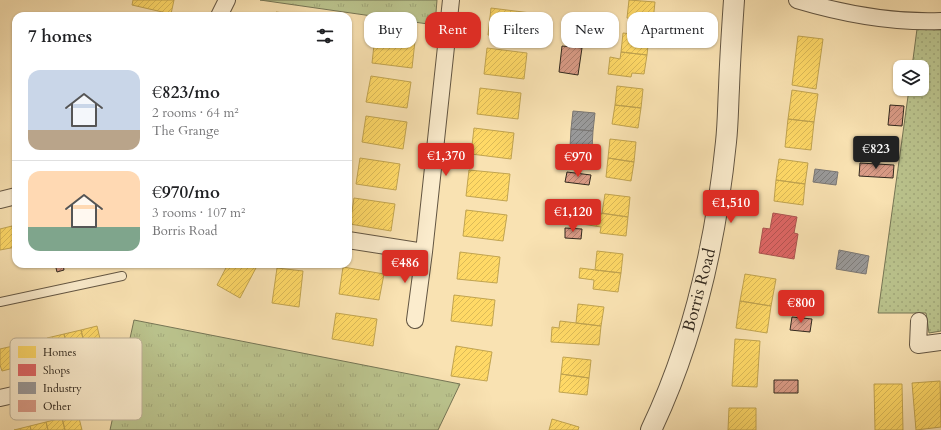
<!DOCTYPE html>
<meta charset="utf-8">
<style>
:root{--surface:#fff;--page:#f6f6f6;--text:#202124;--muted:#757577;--line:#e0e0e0;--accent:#d93025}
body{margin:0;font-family:Cardo,serif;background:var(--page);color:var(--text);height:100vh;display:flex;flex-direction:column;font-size:15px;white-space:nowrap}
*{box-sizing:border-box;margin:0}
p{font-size:13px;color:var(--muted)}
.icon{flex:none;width:22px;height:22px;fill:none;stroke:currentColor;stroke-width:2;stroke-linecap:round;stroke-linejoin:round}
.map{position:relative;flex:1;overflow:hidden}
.drawer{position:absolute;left:12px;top:12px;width:340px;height:256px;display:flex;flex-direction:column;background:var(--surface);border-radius:12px;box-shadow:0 1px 3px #0004}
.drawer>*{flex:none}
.guide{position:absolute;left:364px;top:12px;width:380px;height:36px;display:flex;gap:8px}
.buttons{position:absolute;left:893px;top:60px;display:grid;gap:8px}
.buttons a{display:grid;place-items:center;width:36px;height:36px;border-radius:8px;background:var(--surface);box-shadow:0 1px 3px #0004;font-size:20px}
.price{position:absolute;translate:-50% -34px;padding:0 9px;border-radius:4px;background:var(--accent);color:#fff;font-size:13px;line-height:26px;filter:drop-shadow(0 1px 2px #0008)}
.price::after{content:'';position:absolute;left:50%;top:24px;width:12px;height:9px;margin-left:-6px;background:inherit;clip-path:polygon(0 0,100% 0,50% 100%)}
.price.selected{background:#222;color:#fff}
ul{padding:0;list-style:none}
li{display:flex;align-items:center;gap:12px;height:100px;padding:0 16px}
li+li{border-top:1px solid var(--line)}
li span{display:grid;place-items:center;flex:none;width:112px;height:80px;border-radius:12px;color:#555}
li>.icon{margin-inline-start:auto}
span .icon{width:48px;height:48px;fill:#fffc;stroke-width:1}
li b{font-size:17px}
h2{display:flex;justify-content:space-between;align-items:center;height:48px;padding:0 16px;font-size:17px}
.pill{padding:0 14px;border-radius:12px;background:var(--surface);box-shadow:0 1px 3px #0004;font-size:14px;line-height:36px}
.pill.selected{background:var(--accent);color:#fff}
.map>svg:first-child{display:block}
.grass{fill:url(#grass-tufts);stroke:#767656}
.park{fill:url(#park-dots);stroke:#767656}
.homes{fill:url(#homes-hatch);stroke:#c1a450}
.shops{fill:url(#shops-hatch);stroke:#ac5350}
.industry{fill:url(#industry-hatch);stroke:#7a7774}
.building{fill:url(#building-hatch);stroke:#31281e}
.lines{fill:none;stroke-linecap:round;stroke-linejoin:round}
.service-casing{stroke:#635643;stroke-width:10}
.minor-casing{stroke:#635643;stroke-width:18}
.tertiary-casing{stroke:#635643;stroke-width:22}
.service{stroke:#fbeccd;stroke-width:8}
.minor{stroke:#fbeccd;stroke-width:16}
.tertiary{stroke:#fbeccd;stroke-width:20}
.labels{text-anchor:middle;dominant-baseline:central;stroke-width:4;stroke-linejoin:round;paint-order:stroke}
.street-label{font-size:17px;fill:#31281e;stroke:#fbeccd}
.key{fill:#fbeccd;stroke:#beb198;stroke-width:1}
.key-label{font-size:11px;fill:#31281e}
</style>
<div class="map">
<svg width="941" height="430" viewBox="0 0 941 430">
<defs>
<pattern id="grass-tufts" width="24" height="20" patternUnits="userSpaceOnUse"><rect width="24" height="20" fill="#bbc48e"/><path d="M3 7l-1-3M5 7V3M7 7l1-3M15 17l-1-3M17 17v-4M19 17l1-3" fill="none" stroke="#a1a87a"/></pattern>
<pattern id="park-dots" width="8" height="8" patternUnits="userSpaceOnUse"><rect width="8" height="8" fill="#bbc48e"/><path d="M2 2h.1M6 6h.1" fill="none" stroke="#a1a87a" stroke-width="1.8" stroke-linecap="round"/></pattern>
<pattern id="homes-hatch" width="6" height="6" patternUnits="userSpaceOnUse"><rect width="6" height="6" fill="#ffd966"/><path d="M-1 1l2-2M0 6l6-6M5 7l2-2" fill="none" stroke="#dbba58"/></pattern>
<pattern id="shops-hatch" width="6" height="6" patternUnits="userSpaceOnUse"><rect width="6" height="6" fill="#e06666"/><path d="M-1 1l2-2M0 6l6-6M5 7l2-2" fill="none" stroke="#b65453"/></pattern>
<pattern id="industry-hatch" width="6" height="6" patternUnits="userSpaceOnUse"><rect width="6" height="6" fill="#999"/><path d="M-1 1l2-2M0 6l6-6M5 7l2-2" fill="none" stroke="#7d7d7c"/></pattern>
<pattern id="building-hatch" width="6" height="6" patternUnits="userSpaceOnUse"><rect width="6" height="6" fill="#d99b86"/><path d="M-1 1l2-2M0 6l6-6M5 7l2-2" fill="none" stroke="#b17e6d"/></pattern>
</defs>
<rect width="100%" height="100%" fill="#f9e2b2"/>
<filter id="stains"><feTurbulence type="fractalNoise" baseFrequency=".005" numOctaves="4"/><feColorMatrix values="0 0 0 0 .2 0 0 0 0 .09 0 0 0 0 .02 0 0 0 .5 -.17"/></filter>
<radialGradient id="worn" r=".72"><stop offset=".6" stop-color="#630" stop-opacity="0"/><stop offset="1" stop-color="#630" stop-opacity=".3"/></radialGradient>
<path class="grass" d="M 260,0 L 437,0 L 435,25 Z
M 134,320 L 460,384 L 438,430 L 110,430 Z"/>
<path class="park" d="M 917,29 L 941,30 L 941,331 L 929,333 L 926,313 L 878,313 L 909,89 L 922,89 L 922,67 L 912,67 Z"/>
<path class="homes" d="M 133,0 L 174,0 L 171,14 L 132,5 Z
M 629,0 L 655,2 L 653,21 L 627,18 Z
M 491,8 L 531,13 L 528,39 L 488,35 Z
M 276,12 L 305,16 L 275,16 Z
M 623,33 L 649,36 L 647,55 L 621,52 Z
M 375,36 L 415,41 L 412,68 L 372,63 Z
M 798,36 L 823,39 L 816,89 L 792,85 Z
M 487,48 L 527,53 L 524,79 L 484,74 Z
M 621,52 L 647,55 L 644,74 L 632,73 L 631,77 L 608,74 L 610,57 L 620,59 Z
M 371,76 L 411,82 L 407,108 L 366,102 Z
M 617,86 L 643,89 L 641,108 L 615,105 Z
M 480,88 L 521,93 L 518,119 L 477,114 Z
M 792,90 L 818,94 L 814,122 L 788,119 Z
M 615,105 L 641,108 L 638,128 L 612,124 Z
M 366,116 L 407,122 L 403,149 L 362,142 Z
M 788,119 L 814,122 L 811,150 L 785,147 Z
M 474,128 L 514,133 L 511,159 L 471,154 Z
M 610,139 L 636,142 L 634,162 L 608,158 Z
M 360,158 L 400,164 L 396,190 L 356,184 Z
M 608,158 L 634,162 L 631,181 L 606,177 Z
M 779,159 L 808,163 L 805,184 L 776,180 Z
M 469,170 L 510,174 L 507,201 L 466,196 Z
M 776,180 L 805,184 L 803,205 L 774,201 Z
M 605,194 L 630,197 L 628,217 L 602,213 Z
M 354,198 L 395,204 L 391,231 L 350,224 Z
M 466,210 L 507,215 L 503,241 L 463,236 Z
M 584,211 L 628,217 L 626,236 L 600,233 L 601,227 L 582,224 Z
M 16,225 L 16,245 L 12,226 Z
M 12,226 L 16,247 L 0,250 L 0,229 Z
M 597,251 L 623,254 L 621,273 L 595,270 Z
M 460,252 L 500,257 L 497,283 L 457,279 Z
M 228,264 L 253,264 L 257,266 L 240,298 L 217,285 Z
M 343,267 L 384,274 L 379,300 L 339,294 Z
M 277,268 L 303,271 L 299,307 L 272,303 Z
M 580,268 L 621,273 L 618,292 L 593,289 L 594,280 L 579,278 Z
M 745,274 L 776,279 L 771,306 L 740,301 Z
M 454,295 L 495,300 L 492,326 L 451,321 Z
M 740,301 L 771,306 L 767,333 L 736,328 Z
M 578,304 L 604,307 L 601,326 L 576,323 Z
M 336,313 L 377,319 L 373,346 L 332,339 Z
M 560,321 L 601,326 L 599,345 L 551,342 L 552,327 L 559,328 Z
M 97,326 L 102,347 L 86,351 L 81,330 Z
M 81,330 L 86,351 L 69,355 L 64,334 Z
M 64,334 L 69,355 L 52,359 L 47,338 Z
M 735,339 L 760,341 L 757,387 L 732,386 Z
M 13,346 L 18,367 L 2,371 L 0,365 L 0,349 Z
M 456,346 L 492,352 L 487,381 L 451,376 Z
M 563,357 L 591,360 L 589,378 L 561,374 Z
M 561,374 L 589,378 L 587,395 L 559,392 Z
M 940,381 L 941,427 L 916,430 L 912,383 Z
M 874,384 L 902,384 L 903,430 L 875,430 Z
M 729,408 L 756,408 L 756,430 L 728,430 Z
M 78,414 L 82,430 L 65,430 L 62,418 Z
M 62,418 L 65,430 L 48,430 L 46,422 Z
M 552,419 L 579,427 L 578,430 L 549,430 Z
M 46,422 L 48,430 L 31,430 L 30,426 Z
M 30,426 L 31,430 L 14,430 Z"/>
<path class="shops" d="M 773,213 L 797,217 L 794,233 L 798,234 L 794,259 L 759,253 L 763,228 L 770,229 Z"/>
<path class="industry" d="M 587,22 L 609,24 L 608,34 L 586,32 Z
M 573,111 L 595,113 L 593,131 L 571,129 Z
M 571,129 L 593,131 L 592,149 L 570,147 Z
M 815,169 L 838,172 L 836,185 L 813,182 Z
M 839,250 L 869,256 L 866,274 L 836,269 Z"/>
<path class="building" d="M 572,16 L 587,18 L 586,32 L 571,30 Z
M 562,46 L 582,48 L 578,75 L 559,72 Z
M 890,105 L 904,106 L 902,126 L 888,125 Z
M 860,163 L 894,165 L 893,178 L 859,176 Z
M 567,172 L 591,175 L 589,185 L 565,182 Z
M 565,228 L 582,229 L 581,239 L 565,238 Z
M 55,264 L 63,264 L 64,270 L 57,272 Z
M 792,317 L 812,319 L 810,332 L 790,330 Z
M 774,380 L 798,380 L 798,393 L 774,393 Z"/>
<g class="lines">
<defs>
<path id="service" d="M 0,302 L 122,276"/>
<path id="minor" d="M 797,0 C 844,14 891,23 941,21
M 219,16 L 227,0
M 0,200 L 16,196
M 348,240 L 424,252 L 451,0
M 415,320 L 424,252
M 919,321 L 918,345 L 941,342
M 0,398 L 98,376"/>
<path id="tertiary" d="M 651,430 C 694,340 716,241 726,142 C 728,124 728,106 729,88 C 730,58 732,29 734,0"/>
</defs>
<use href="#service" class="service-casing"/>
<use href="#minor" class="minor-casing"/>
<use href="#tertiary" class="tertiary-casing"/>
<use href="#service" class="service"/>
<use href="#minor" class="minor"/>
<use href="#tertiary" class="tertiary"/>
</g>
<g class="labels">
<g class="street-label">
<text transform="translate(699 290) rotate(-75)">Borris Road</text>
</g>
</g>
<rect x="10" y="338" width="132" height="82" rx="6" class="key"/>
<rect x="18" y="346" width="18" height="12" fill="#ffd966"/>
<rect x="18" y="364" width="18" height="12" fill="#e06666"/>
<rect x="18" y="382" width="18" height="12" fill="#999"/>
<rect x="18" y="400" width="18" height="12" fill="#d99b86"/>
<g class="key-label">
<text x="43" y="356">Homes</text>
<text x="43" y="374">Shops</text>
<text x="43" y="392">Industry</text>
<text x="43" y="410">Other</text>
</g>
<rect width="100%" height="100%" filter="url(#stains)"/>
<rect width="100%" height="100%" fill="url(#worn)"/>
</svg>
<div class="buttons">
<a><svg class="icon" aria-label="layers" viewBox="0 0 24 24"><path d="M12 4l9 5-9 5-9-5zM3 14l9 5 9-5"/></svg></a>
</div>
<b class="price selected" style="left:876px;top:170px">€823</b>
<b class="price" style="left:446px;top:177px">€1,370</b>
<b class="price" style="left:578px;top:178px">€970</b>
<b class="price" style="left:731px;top:224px">€1,510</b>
<b class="price" style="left:573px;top:233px">€1,120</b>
<b class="price" style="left:405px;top:284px">€486</b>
<b class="price" style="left:801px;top:324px">€800</b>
<div class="guide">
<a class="pill">Buy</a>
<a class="pill selected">Rent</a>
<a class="pill">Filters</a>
<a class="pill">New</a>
<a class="pill">Apartment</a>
</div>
<section class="drawer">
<h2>7 homes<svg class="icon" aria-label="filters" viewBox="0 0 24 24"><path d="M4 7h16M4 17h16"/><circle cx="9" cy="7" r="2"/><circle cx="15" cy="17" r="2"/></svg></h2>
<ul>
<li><span style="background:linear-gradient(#c9d6e8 75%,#b9a48a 0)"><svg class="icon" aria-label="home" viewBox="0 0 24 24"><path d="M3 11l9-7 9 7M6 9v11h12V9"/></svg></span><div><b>€823/mo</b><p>2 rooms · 64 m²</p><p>The Grange</p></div></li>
<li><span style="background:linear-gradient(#ffd9b3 70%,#7fa58c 0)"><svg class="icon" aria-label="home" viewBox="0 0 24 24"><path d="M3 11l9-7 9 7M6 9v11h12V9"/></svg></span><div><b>€970/mo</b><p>3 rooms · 107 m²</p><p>Borris Road</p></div></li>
</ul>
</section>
</div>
